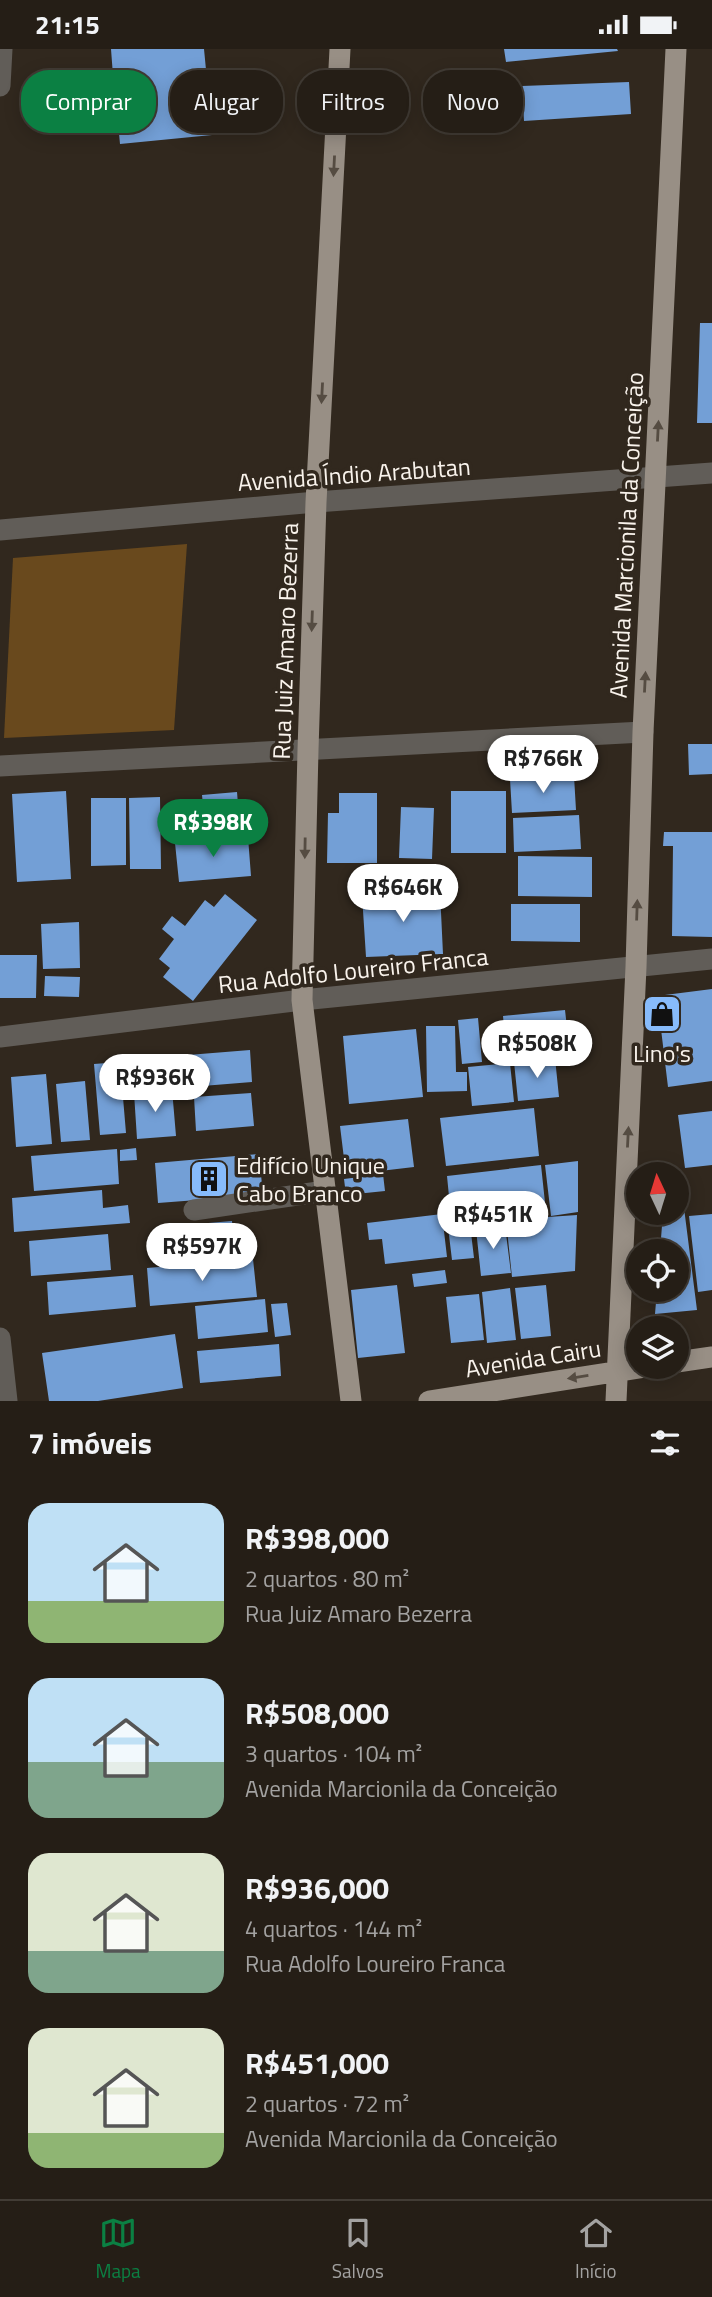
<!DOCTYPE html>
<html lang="pt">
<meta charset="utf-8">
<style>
:root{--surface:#251e16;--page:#2d271f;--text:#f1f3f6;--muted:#a3a2a1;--line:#423c35;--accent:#0b8043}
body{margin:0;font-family:"Titillium Web",sans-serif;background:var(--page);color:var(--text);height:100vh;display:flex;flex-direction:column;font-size:26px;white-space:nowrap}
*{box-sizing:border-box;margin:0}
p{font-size:23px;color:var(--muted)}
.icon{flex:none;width:38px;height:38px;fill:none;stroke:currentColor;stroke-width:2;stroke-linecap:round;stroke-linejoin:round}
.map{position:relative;height:1352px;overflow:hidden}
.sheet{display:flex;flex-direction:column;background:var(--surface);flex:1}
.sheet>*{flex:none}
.guide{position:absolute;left:21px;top:21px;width:670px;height:63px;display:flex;gap:14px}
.needle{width:46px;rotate:356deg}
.buttons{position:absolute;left:626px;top:1113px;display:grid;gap:14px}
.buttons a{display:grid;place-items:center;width:63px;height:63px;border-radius:50%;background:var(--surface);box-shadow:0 4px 18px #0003,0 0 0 2px var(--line);font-size:35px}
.price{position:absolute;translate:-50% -60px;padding:0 16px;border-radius:24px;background:#fff;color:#222;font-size:23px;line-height:46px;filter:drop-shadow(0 2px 4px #0008)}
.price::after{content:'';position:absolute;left:50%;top:42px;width:21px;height:16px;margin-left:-10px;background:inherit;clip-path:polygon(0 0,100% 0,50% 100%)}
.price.active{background:var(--accent);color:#fff}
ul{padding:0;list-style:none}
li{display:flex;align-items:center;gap:21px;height:175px;padding:0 28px}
li span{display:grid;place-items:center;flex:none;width:196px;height:140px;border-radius:21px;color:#555}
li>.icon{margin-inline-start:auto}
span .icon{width:84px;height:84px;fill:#fffc;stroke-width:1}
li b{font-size:30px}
h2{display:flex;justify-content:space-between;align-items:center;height:84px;padding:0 28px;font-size:30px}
.chip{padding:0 24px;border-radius:28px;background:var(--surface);box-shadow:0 4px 18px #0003,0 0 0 2px var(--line);font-size:24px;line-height:63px}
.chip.active{background:var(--accent);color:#fff}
.status{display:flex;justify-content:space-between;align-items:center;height:49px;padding:0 35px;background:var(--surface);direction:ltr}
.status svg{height:19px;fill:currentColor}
.dock{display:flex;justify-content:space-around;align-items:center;height:98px;border-top:2px solid var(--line);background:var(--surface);font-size:19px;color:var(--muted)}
.dock a{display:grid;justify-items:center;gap:4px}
.dock .active{color:var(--accent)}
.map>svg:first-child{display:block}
.green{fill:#69491d}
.building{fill:#739fd6}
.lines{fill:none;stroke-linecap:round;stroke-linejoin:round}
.minor{stroke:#615d58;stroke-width:21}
.major{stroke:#988f85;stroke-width:21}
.oneway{fill:#554c42}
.labels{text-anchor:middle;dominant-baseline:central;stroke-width:7;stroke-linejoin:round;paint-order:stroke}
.street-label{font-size:24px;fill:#f9f3ec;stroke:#31281e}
.poi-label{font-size:24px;fill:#f9f3ec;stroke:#31281e}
</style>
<div class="status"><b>21:15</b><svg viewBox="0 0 49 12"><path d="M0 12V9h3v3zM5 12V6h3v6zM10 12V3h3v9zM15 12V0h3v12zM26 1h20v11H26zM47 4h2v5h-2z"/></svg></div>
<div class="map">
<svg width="712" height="1352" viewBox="0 0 712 1352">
<rect width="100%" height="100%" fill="#31281e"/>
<path class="green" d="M 187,495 L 174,681 L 4,689 L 13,509 Z"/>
<path class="building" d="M 111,0 L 204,0 L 207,31 L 178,34 L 179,47 L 208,44 L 212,86 L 120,95 L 116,53 L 145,49 L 144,37 L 114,40 Z
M 504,0 L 617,0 L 618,2 L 506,13 Z
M 629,33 L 631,65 L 524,72 L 522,37 Z
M 700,274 L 712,274 L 712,374 L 697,374 Z
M 688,695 L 712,695 L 712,725 L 689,726 Z
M 574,727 L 576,761 L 512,764 L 510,730 Z
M 66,742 L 71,830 L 17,833 L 12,745 Z
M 451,742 L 506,742 L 506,804 L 451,804 Z
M 237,743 L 240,780 L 218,781 L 217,766 L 204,767 L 202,746 Z
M 339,744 L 377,744 L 377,814 L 327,814 L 328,764 L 339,764 Z
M 160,748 L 161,820 L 130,820 L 129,749 Z
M 91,749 L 126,749 L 126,816 L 91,817 Z
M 196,752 L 197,772 L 202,772 L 203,782 L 179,784 L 176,753 Z
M 401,758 L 434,759 L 432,810 L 399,809 Z
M 579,766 L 581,800 L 514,803 L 513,769 Z
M 664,783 L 712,783 L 712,888 L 672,887 L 673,797 L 663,797 Z
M 248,788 L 251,827 L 179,833 L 175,794 Z
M 518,807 L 592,808 L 592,848 L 518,847 Z
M 440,842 L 443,905 L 366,908 L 362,846 Z
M 225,845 L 257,871 L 193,952 L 163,928 L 170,919 L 159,910 L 174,890 L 162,880 L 172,867 L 185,877 L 205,851 L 214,858 Z
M 511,855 L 580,855 L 580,893 L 511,892 Z
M 79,873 L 80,919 L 43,920 L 41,875 Z
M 0,906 L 37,906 L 36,949 L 0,949 Z
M 45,927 L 80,928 L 79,948 L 44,947 Z
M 712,940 L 712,1032 L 668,1038 L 657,947 Z
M 565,961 L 569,996 L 506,1001 L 503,967 Z
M 478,969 L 482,1013 L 462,1015 L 458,971 Z
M 426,977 L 455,977 L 456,1023 L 467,1023 L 467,1042 L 427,1043 Z
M 416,980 L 423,1048 L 349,1055 L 343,987 Z
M 250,1001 L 252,1033 L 190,1038 L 188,1006 Z
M 555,1009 L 559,1048 L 518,1052 L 514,1013 Z
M 171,1012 L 173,1034 L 139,1037 L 137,1015 Z
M 120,1013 L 126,1084 L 100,1086 L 94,1015 Z
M 510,1014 L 514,1053 L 472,1057 L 468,1018 Z
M 46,1025 L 52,1095 L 16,1098 L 11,1028 Z
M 85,1032 L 90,1091 L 61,1093 L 56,1035 Z
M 172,1040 L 176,1087 L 137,1090 L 134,1044 Z
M 251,1044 L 254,1077 L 196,1082 L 194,1048 Z
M 534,1059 L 539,1107 L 446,1117 L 440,1069 Z
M 712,1062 L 712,1116 L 685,1119 L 678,1066 Z
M 408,1070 L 414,1118 L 346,1126 L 340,1077 Z
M 136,1099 L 137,1111 L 120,1112 L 120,1101 Z
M 117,1100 L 119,1135 L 34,1142 L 31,1107 Z
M 259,1105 L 263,1146 L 158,1154 L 155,1114 Z
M 578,1112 L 578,1163 L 551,1167 L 545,1116 Z
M 541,1116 L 546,1163 L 499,1169 L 498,1165 L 451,1168 L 447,1127 Z
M 383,1125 L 385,1142 L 346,1146 L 344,1130 Z
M 102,1141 L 103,1159 L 128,1156 L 130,1174 L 14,1183 L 12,1149 Z
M 677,1151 L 683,1151 L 697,1261 L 655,1265 L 657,1241 L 677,1241 L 677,1202 L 660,1202 L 663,1164 L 677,1164 Z
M 442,1165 L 447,1208 L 385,1215 L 382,1190 L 369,1191 L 367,1174 Z
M 712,1165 L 712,1241 L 698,1243 L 689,1167 Z
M 577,1166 L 575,1222 L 512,1228 L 506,1171 Z
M 232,1172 L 235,1205 L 163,1211 L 161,1178 Z
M 470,1175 L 474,1209 L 452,1211 L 448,1178 Z
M 505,1177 L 511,1224 L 481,1227 L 476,1180 Z
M 108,1185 L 111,1221 L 31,1227 L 29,1192 Z
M 253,1210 L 257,1248 L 150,1257 L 147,1219 Z
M 445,1221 L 447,1234 L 414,1238 L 412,1225 Z
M 133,1226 L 136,1258 L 49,1266 L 47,1233 Z
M 397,1236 L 405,1304 L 358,1309 L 351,1241 Z
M 546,1236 L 551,1287 L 521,1290 L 515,1239 Z
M 510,1239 L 516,1291 L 487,1294 L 482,1243 Z
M 479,1245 L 484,1291 L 451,1294 L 446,1248 Z
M 265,1250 L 268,1283 L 198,1290 L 195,1257 Z
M 287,1254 L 291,1286 L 275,1288 L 271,1255 Z
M 175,1285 L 183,1339 L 98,1352 L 49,1352 L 42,1304 Z
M 279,1295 L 281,1327 L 200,1334 L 197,1302 Z"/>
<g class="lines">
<path class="minor" d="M 0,37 L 2,0
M 0,481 L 316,453 L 712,424
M 0,717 L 643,683
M 0,988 L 302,951 L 712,910
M 194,1161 L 325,1142
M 0,1289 L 7,1352"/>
<path class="major" d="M 340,0 L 316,453 L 308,701 L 302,951 L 351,1352
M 677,1313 L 712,1308
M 429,1352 L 646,1318
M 616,1352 L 636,918 L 643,683 L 676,0"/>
</g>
<defs><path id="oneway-solid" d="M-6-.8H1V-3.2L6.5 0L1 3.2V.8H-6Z" transform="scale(1.75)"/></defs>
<g class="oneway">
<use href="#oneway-solid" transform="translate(334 117) rotate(93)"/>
<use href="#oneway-solid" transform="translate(322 344) rotate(93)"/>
<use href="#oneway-solid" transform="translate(658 382) rotate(-87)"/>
<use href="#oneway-solid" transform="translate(312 572) rotate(92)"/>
<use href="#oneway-solid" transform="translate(645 633) rotate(-87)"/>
<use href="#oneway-solid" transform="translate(305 799) rotate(91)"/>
<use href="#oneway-solid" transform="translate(637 861) rotate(-88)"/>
<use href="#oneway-solid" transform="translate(628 1088) rotate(-87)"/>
<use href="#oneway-solid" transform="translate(578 1328) rotate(171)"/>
</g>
<defs>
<symbol id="shop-square" viewBox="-11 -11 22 22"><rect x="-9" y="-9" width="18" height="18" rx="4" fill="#87bbfb" stroke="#31281e"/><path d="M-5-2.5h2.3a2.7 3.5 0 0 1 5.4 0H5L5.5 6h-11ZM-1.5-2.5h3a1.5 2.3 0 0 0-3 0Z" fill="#111"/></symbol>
<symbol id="building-square" viewBox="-11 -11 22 22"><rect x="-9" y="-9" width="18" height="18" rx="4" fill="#87bbfb" stroke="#31281e"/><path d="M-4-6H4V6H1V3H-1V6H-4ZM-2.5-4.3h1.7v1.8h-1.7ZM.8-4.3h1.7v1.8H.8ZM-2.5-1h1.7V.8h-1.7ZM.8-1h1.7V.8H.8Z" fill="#111"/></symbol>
</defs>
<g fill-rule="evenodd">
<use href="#shop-square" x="640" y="943" width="44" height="44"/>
<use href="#building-square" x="187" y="1108" width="44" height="44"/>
</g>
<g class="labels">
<g class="street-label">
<text transform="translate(354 425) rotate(-4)">Avenida Índio Arabutan</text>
<text transform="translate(626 486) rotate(-87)">Avenida Marcionila da Conceição</text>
<text transform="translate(285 592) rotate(-88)">Rua Juiz Amaro Bezerra</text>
<text transform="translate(353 921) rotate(-6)">Rua Adolfo Loureiro Franca</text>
<text transform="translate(533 1309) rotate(-9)">Avenida Cairu</text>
</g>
<g class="poi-label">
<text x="662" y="1004">Lino's</text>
<text x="236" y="1116" text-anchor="start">Edifício Unique<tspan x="236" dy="28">Cabo Branco</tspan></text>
</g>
</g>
</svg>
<div class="buttons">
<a><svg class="needle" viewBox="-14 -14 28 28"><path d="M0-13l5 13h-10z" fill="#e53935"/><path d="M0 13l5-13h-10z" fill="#a3a2a1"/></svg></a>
<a><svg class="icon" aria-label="locate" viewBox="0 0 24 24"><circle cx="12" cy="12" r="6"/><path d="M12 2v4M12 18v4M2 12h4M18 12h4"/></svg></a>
<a><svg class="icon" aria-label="layers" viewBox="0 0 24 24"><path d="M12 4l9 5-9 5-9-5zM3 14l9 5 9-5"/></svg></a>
</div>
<b class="price" style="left:543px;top:746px">R$766K</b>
<b class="price active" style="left:213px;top:810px">R$398K</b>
<b class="price" style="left:403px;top:875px">R$646K</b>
<b class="price" style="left:537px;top:1031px">R$508K</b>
<b class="price" style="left:155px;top:1065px">R$936K</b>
<b class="price" style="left:493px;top:1202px">R$451K</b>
<b class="price" style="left:202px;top:1234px">R$597K</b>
<div class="guide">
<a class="chip active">Comprar</a>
<a class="chip">Alugar</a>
<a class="chip">Filtros</a>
<a class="chip">Novo</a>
</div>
</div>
<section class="sheet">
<h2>7 imóveis<svg class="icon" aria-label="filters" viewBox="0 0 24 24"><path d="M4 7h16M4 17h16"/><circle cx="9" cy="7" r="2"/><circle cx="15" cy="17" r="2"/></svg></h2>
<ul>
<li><span style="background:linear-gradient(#bfe0f5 70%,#8fb573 0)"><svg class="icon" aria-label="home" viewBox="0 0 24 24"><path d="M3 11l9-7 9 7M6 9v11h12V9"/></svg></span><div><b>R$398,000</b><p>2 quartos · 80 m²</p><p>Rua Juiz Amaro Bezerra</p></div></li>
<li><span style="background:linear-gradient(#bfe0f5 60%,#7fa58c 0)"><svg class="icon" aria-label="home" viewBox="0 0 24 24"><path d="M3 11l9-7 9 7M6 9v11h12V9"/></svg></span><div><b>R$508,000</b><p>3 quartos · 104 m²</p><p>Avenida Marcionila da Conceição</p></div></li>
<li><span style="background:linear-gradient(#dfe7d0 70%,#7fa58c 0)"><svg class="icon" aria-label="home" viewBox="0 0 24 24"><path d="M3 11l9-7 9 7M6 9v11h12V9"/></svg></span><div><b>R$936,000</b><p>4 quartos · 144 m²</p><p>Rua Adolfo Loureiro Franca</p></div></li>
<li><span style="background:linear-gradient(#dfe7d0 75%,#8fb573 0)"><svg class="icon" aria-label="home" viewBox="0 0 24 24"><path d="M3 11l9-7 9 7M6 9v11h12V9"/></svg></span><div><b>R$451,000</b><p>2 quartos · 72 m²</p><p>Avenida Marcionila da Conceição</p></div></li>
</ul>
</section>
<nav class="dock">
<a class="active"><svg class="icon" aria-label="map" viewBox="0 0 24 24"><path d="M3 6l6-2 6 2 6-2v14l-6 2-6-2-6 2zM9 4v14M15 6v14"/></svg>Mapa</a>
<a><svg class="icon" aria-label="saved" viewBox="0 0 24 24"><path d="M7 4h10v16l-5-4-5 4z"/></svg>Salvos</a>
<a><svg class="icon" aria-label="home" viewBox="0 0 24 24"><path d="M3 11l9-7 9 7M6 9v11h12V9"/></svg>Início</a>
</nav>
